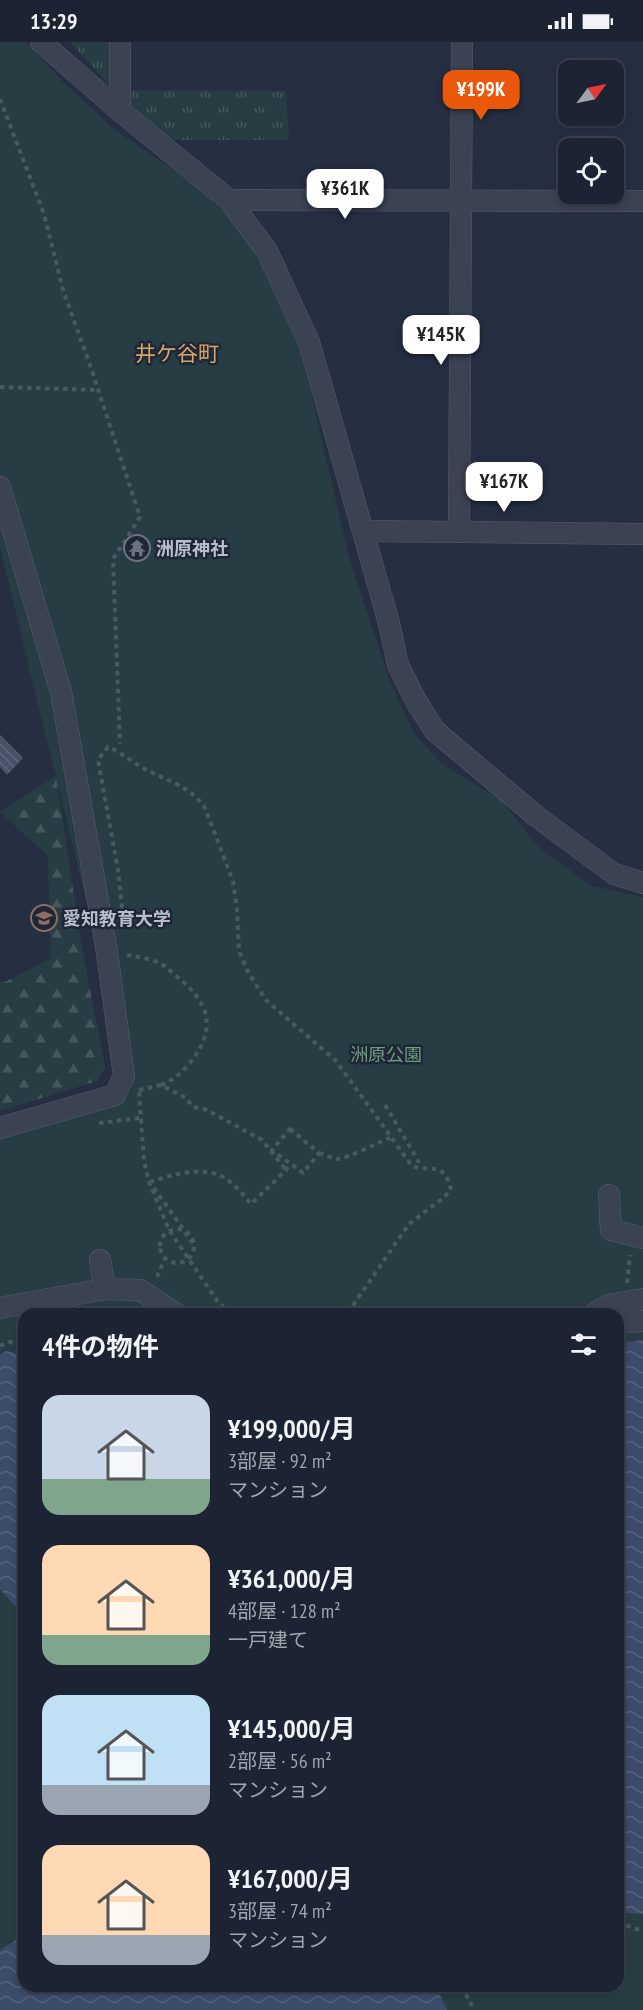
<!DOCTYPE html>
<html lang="ja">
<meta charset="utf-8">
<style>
:root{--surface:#1c2332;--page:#292f3e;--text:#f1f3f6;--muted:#a0a4ac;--line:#3a404d;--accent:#ea580c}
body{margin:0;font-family:"PT Sans Narrow","Noto Sans JP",sans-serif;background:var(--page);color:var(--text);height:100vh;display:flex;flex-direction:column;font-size:22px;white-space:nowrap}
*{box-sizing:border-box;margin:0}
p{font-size:20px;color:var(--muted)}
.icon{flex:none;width:33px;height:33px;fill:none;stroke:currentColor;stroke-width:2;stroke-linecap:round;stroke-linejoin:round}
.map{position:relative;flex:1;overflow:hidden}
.panel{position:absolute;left:18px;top:1266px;width:606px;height:684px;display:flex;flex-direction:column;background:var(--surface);border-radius:18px;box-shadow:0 3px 9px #0003,0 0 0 2px var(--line)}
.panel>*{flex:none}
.needle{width:39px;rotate:57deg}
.buttons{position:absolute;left:558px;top:18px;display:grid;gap:12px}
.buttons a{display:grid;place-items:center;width:66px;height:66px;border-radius:12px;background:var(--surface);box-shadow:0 3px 9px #0003,0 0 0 2px var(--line);font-size:30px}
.price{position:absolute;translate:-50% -51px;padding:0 14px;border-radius:12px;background:#fff;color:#222;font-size:20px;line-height:39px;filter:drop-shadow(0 2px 3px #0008)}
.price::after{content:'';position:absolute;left:50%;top:36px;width:18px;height:14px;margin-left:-9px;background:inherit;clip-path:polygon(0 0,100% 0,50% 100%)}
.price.active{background:var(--accent);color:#fff}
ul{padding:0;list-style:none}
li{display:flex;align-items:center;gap:18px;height:150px;padding:0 24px}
li span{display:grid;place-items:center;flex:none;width:168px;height:120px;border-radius:18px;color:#555}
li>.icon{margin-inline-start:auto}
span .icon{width:72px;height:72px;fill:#fffc;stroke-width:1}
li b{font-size:26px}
h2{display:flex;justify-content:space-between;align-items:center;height:72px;padding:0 24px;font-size:26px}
.status{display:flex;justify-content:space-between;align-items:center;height:42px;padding:0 30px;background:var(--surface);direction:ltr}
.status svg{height:16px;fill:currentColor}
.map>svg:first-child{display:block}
.grass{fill:url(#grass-tufts)}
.forest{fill:url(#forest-firs)}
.park{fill:#283d43;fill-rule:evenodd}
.water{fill:url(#water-waves)}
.building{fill:url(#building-back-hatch)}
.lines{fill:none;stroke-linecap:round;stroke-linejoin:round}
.minor-casing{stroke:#565d6c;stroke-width:22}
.path{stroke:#475a60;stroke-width:4;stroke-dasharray:4.5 4.5;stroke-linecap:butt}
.minor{stroke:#3b4252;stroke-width:21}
.labels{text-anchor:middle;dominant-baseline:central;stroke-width:5;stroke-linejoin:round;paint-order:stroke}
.poi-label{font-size:18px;font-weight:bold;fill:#b8bdcc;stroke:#1f2737;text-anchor:start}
.park-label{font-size:18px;fill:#6f9c7e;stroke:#1f2737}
.quarter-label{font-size:21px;fill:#d6a468;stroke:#1f2737}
</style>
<div class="status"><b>13:29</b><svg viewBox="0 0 49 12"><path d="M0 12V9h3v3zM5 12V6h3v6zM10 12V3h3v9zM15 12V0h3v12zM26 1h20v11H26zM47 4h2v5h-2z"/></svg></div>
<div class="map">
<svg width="643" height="1968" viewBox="0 0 643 1968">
<defs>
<pattern id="grass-tufts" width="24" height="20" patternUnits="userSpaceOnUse" patternTransform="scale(1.5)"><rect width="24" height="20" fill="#283d43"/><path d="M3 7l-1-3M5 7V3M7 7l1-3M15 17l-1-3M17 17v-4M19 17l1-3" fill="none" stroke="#45575d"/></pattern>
<pattern id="forest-firs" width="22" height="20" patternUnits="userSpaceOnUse" patternTransform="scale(1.5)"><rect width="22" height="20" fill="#283d43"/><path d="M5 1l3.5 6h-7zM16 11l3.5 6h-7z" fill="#45575d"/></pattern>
<pattern id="water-waves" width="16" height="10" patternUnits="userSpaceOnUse" patternTransform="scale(1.5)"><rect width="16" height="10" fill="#3c4b6a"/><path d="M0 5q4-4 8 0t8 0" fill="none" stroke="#56637e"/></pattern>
<pattern id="building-back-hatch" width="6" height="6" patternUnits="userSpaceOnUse" patternTransform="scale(1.5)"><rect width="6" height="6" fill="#485166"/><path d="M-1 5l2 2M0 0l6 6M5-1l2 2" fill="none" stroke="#60687b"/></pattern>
</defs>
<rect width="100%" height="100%" fill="#262f42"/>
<path class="grass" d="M 70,0 L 118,0 L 118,53 Z
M 126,48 L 286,49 L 289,98 L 166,98 L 125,65 Z"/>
<path class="forest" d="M 56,734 L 81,901 L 105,1025 L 97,1039 L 0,1069 L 0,940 L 5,940 L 51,916 L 48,814 L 0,770 Z"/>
<path class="park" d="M 0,0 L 26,0 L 62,39 L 115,88 L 189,138 L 232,177 L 259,217 L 300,303 L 348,512 L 389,637 L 414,692 L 443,723 L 501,758 L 540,807 L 592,844 L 643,855 L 643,1968 L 0,1968 L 0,1096 L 123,1059 L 132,1046 L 0,506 ZM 24,1272 L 618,1272 L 618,1944 L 24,1944 Z"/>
<path class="water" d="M 643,1298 L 643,1872 L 627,1871 L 618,1867 L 618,1301 Z
M 6,1309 L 24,1313 L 24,1574 L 0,1547 L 0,1313 Z
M 24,1891 L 24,1944 L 436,1944 L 447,1968 L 0,1968 L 0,1908 L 22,1894 Z"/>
<path class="building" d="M 0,693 L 23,716 L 7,733 L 0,725 Z"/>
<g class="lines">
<defs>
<path id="minor" d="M 41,0 L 120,69 L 229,158 L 267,209 L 309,300 L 389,581 L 398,623 L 416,659 L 435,689 L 536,774 L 614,832 L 643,841
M 120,69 L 120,0
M 229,158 L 643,159
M 0,445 L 61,650 L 106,904 L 124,1034 L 115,1053 L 0,1086
M 364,489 L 643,492
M 459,490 L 462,0
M 609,1153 L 611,1188 L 643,1196
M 100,1218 L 105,1247
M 0,1266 L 105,1247 L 140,1248 L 176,1272
M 594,1272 L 608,1263 L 643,1257
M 618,1281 L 643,1279"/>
</defs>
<use href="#minor" class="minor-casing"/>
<path class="path" d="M 0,57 L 44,172 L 63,248 L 91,326 L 140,475 L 113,517 L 120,702
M 0,345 L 98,348
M 122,866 L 118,828 L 98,718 L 108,705 C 120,710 130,718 141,725 C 164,738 190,743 205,766 L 233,839 L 237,868 L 239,909 L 248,930 L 266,958 L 336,1019 L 412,1124 C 432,1131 444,1118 451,1148 L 442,1157 L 409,1182 L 347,1272
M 127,913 C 139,915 153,917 163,923 C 169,927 175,933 181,938 C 209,962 216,986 193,1017 C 184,1029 174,1038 161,1043
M 139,1048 L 161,1043 L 186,1056 L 193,1065 L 207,1068 L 262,1098 L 286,1128
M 139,1050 L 144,1119 L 149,1140 L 169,1188 L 218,1260 L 231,1272
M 385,1063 L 420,1122
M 99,1081 L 140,1076
M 290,1087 L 319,1111 L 303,1131 L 272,1108 Z
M 319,1111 C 325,1113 331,1116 337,1117 C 347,1117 379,1100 390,1096
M 150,1140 C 170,1133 198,1125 219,1133 C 232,1139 242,1151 251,1162 L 286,1128 L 290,1121
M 154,1146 L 195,1204
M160 1204a17 17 0 1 1 34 0a17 17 0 1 1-34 0Z
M 157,1235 L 165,1216
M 627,1241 L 630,1213
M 0,1304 L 9,1300 L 24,1302
M 618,1880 L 636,1887 L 643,1888
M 462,1944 L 474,1968"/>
<use href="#minor" class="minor"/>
</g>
<defs>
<symbol id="temple-ring" viewBox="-11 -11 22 22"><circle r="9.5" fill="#1f2737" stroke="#6b7280" stroke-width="1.5"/><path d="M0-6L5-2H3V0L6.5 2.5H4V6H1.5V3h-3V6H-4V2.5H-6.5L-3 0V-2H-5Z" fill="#6b7280"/></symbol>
<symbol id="university-ring" viewBox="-11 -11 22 22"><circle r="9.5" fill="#1f2737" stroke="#8d6e63" stroke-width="1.5"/><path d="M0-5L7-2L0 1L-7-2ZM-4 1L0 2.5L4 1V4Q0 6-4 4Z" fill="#8d6e63"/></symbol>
</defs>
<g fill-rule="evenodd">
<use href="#temple-ring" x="122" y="491" width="30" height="30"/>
<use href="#university-ring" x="29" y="861" width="30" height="30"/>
</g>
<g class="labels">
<g class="poi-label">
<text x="156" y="506">洲原神社</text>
<text x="63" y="876">愛知教育大学</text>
</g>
<g class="park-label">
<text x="386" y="1012">洲原公園</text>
</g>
<g class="quarter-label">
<text x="177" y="311">井ケ谷町</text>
</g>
</g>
</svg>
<div class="buttons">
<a><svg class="needle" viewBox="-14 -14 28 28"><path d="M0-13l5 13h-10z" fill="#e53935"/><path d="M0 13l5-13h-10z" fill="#a0a4ac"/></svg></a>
<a><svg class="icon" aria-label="locate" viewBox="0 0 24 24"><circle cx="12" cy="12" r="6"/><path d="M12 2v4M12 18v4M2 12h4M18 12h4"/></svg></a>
</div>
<b class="price active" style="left:481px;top:79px">¥199K</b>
<b class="price" style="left:345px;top:178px">¥361K</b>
<b class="price" style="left:441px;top:324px">¥145K</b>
<b class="price" style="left:504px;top:471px">¥167K</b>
<section class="panel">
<h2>4件の物件<svg class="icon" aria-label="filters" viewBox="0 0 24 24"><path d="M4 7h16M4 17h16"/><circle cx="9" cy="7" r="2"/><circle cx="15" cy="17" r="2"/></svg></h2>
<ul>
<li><span style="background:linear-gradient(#c9d6e8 70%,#7fa58c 0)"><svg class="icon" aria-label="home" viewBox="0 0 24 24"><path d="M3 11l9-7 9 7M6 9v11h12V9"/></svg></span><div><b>¥199,000/月</b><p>3部屋 · 92 m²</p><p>マンション</p></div></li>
<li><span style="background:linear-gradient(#ffd9b3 75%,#7fa58c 0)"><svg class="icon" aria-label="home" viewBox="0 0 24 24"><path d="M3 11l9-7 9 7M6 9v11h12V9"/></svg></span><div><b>¥361,000/月</b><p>4部屋 · 128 m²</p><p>一戸建て</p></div></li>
<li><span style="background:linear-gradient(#bfe0f5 75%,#9aa5b1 0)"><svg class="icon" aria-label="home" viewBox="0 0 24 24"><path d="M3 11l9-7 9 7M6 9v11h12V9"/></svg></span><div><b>¥145,000/月</b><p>2部屋 · 56 m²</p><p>マンション</p></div></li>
<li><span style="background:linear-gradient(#ffd9b3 75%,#9aa5b1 0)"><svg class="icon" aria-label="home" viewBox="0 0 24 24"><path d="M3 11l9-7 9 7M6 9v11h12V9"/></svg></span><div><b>¥167,000/月</b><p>3部屋 · 74 m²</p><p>マンション</p></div></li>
</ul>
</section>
</div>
